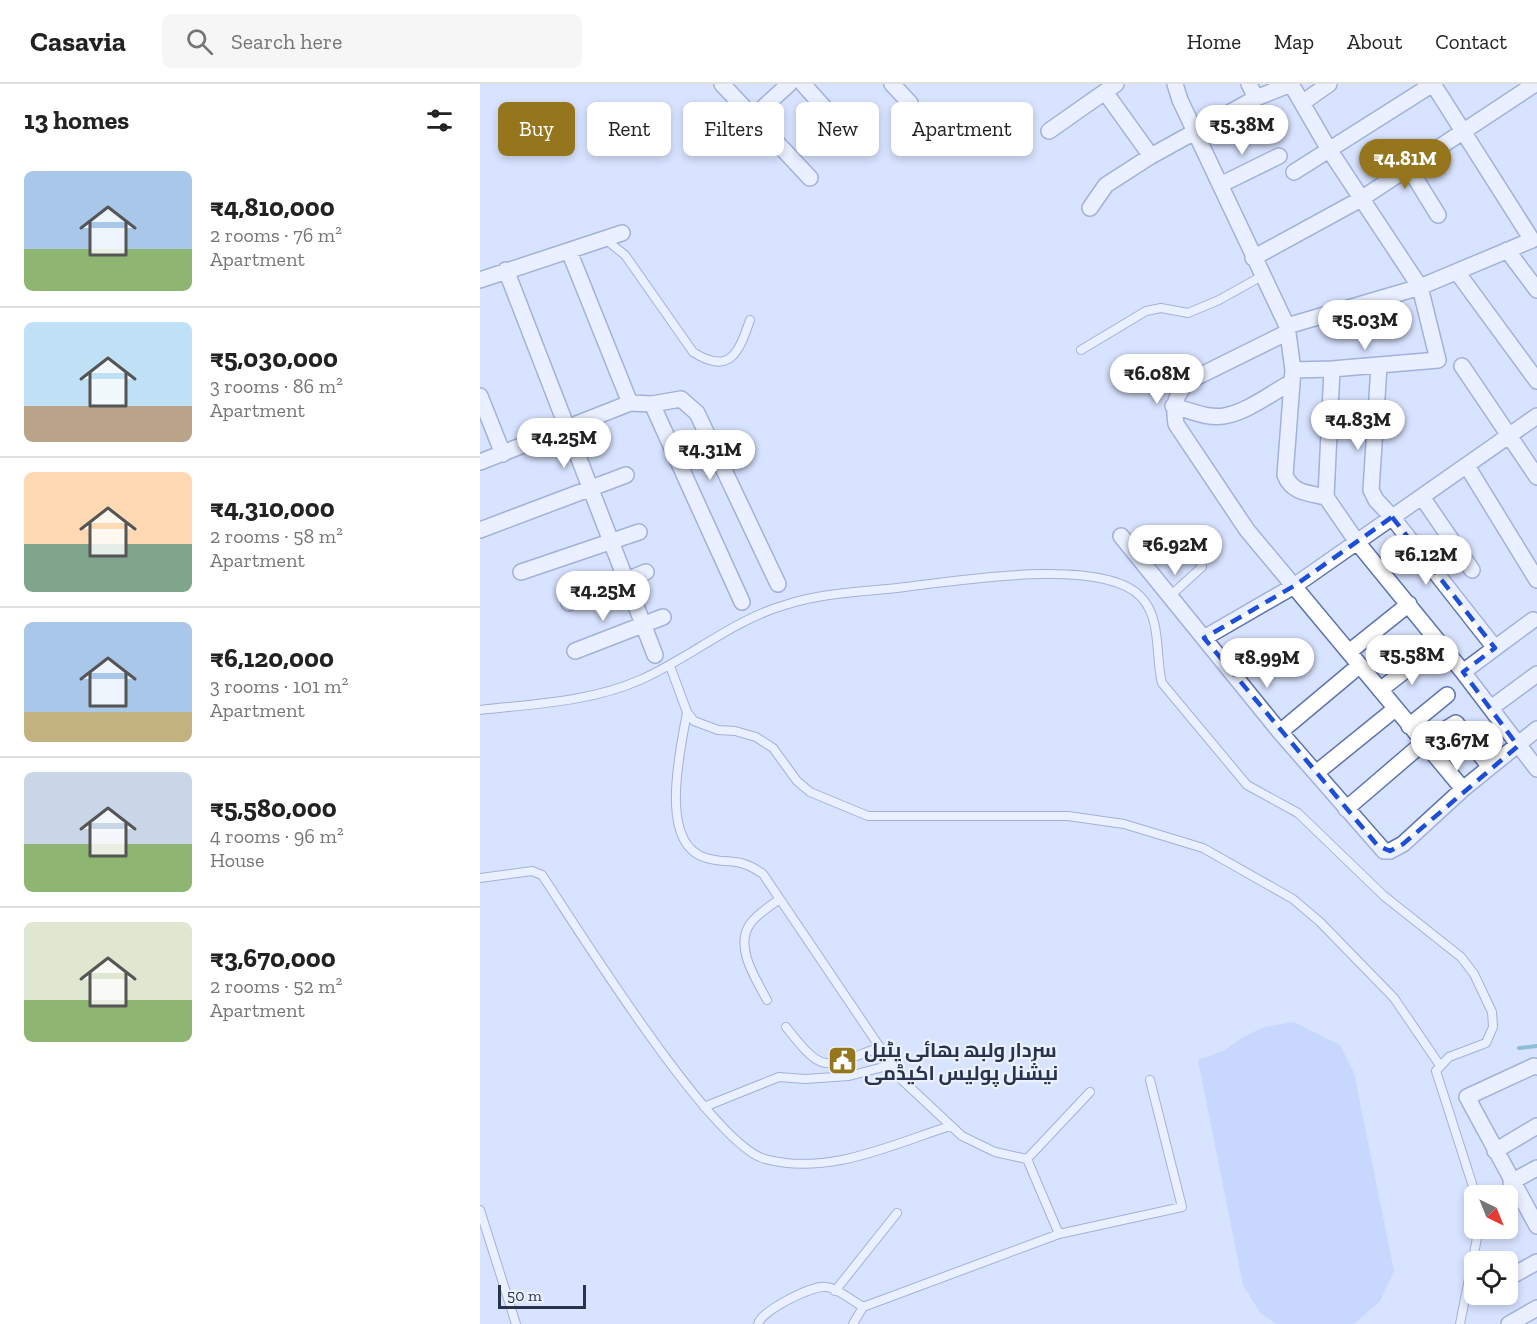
<!DOCTYPE html>
<meta charset="utf-8">
<style>
:root{--surface:#fff;--page:#f6f6f6;--text:#222;--muted:#767676;--line:#e0e0e0;--accent:#95761d}
body{margin:0;font-family:"Zilla Slab",Cairo,serif;background:var(--page);color:var(--text);height:100vh;display:flex;flex-direction:column;font-size:22px;white-space:nowrap}
*{box-sizing:border-box;margin:0}
p{font-size:20px;color:var(--muted)}
.icon{flex:none;width:33px;height:33px;fill:none;stroke:currentColor;stroke-width:2;stroke-linecap:round;stroke-linejoin:round}
.map{position:relative;flex:1;overflow:hidden}
.side{display:flex;flex-direction:column;background:var(--surface);width:480px}
.side>*{flex:none}
.hud{position:absolute;left:18px;top:18px;width:570px;height:54px;display:flex;gap:12px}
.needle{width:39px;rotate:137deg}
.fabs{position:absolute;left:984px;top:1101px;display:grid;gap:12px}
.fabs a{display:grid;place-items:center;width:54px;height:54px;border-radius:9px;background:var(--surface);box-shadow:0 3px 9px #0003;font-size:30px}
.scale{position:absolute;left:18px;bottom:15px;width:88px;box-sizing:border-box;padding-left:6px;border:3px solid #29334e;border-top:0;font-size:16px;line-height:21px;white-space:nowrap;color:#29334e;-webkit-text-stroke:4px #ebf1fe;paint-order:stroke}
.price{position:absolute;translate:-50% -51px;padding:0 14px;border-radius:21px;background:#fff;color:#222;font-size:20px;line-height:39px;filter:drop-shadow(0 2px 3px #0008)}
.price::after{content:'';position:absolute;left:50%;top:36px;width:18px;height:14px;margin-left:-9px;background:inherit;clip-path:polygon(0 0,100% 0,50% 100%)}
.price.selected{background:var(--accent);color:#fff}
ul{padding:0;list-style:none}
li{display:flex;align-items:center;gap:18px;height:150px;padding:0 24px}
li+li{border-top:2px solid var(--line)}
li span{display:grid;place-items:center;flex:none;width:168px;height:120px;border-radius:9px;color:#555}
li>.icon{margin-inline-start:auto}
span .icon{width:72px;height:72px;fill:#fffc;stroke-width:1}
li b{font-size:26px}
h2{display:flex;justify-content:space-between;align-items:center;height:72px;padding:0 24px;font-size:26px}
.pill{padding:0 21px;border-radius:9px;background:var(--surface);box-shadow:0 3px 9px #0003;font-size:21px;line-height:54px}
.pill.selected{background:var(--accent);color:#fff}
header{display:flex;align-items:center;gap:36px;box-sizing:border-box;height:84px;padding:0 30px;background:var(--surface);border-bottom:2px solid var(--line)}
header strong{font-size:28px}
nav{display:flex;gap:33px;margin-inline-start:auto;font-size:21px}
.search{width:420px;height:54px;background:var(--page);display:flex;align-items:center;gap:15px;box-sizing:border-box;padding:0 21px;border-radius:9px;color:var(--muted);font-size:22px}
main{display:flex;flex:1;min-height:0}
.map>svg:first-child{display:block}
.green{fill:#b2c7fb}
.lines{fill:none;stroke-linecap:round;stroke-linejoin:round}
.stream{stroke:#348fa3;stroke-width:4}
.service-casing{stroke:#5e74b1;stroke-width:10}
.minor-casing{stroke:#5e74b1;stroke-width:18}
.service{stroke:#fff;stroke-width:8}
.minor{stroke:#fff;stroke-width:15}
.marked{fill:none;stroke:#1d4ed8;stroke-width:4.5;stroke-dasharray:12 8;stroke-linejoin:round}
.labels{text-anchor:middle;dominant-baseline:central;stroke-width:4.5;stroke-linejoin:round;paint-order:stroke}
.poi-label{font-size:20px;font-weight:bold;fill:#29334e;stroke:#ebf1fe;text-anchor:start}
</style>
<header>
<strong>Casavia</strong>
<div class="search"><svg class="icon" aria-label="search" viewBox="0 0 24 24"><circle cx="10" cy="10" r="6"/><path d="M15 15l6 6"/></svg>Search here</div>
<nav><a>Home</a><a>Map</a><a>About</a><a>Contact</a></nav>
</header>
<main>
<section class="side">
<h2>13 homes<svg class="icon" aria-label="filters" viewBox="0 0 24 24"><path d="M4 7h16M4 17h16"/><circle cx="9" cy="7" r="2"/><circle cx="15" cy="17" r="2"/></svg></h2>
<ul>
<li><span style="background:linear-gradient(#a9c7e8 65%,#8fb573 0)"><svg class="icon" aria-label="home" viewBox="0 0 24 24"><path d="M3 11l9-7 9 7M6 9v11h12V9"/></svg></span><div><b>₹4,810,000</b><p>2 rooms · 76 m²</p><p>Apartment</p></div></li>
<li><span style="background:linear-gradient(#bfe0f5 70%,#b9a48a 0)"><svg class="icon" aria-label="home" viewBox="0 0 24 24"><path d="M3 11l9-7 9 7M6 9v11h12V9"/></svg></span><div><b>₹5,030,000</b><p>3 rooms · 86 m²</p><p>Apartment</p></div></li>
<li><span style="background:linear-gradient(#ffd9b3 60%,#7fa58c 0)"><svg class="icon" aria-label="home" viewBox="0 0 24 24"><path d="M3 11l9-7 9 7M6 9v11h12V9"/></svg></span><div><b>₹4,310,000</b><p>2 rooms · 58 m²</p><p>Apartment</p></div></li>
<li><span style="background:linear-gradient(#a9c7e8 75%,#c2b280 0)"><svg class="icon" aria-label="home" viewBox="0 0 24 24"><path d="M3 11l9-7 9 7M6 9v11h12V9"/></svg></span><div><b>₹6,120,000</b><p>3 rooms · 101 m²</p><p>Apartment</p></div></li>
<li><span style="background:linear-gradient(#c9d6e8 60%,#8fb573 0)"><svg class="icon" aria-label="home" viewBox="0 0 24 24"><path d="M3 11l9-7 9 7M6 9v11h12V9"/></svg></span><div><b>₹5,580,000</b><p>4 rooms · 96 m²</p><p>House</p></div></li>
<li><span style="background:linear-gradient(#dfe7d0 65%,#8fb573 0)"><svg class="icon" aria-label="home" viewBox="0 0 24 24"><path d="M3 11l9-7 9 7M6 9v11h12V9"/></svg></span><div><b>₹3,670,000</b><p>2 rooms · 52 m²</p><p>Apartment</p></div></li>
</ul>
</section>
<div class="map">
<svg width="1057" height="1240" viewBox="0 0 1057 1240">
<rect width="100%" height="100%" fill="#d8e3ff"/>
<path class="green" d="M 814,938 L 860,961 L 874,989 L 914,1187 L 900,1217 L 874,1240 L 796,1240 L 781,1230 L 763,1201 L 718,976 L 745,966 L 763,953 L 784,943 Z"/>
<g class="lines">
<path class="stream" d="M 1039,964 L 1057,962"/>
<defs>
<path id="service" d="M 125,155 L 145,171 L 213,268 C 250,292 259,268 270,236
M 601,266 L 666,227 L 681,224 L 708,229 L 739,216 L 782,192
M 690,512 L 722,483 L 718,472 L 702,455
M 190,582 L 207,628 L 214,637 L 238,646 L 255,647 L 276,653 L 293,664 L 317,697 L 330,708 L 388,732 L 588,732 L 644,740 L 723,764 L 813,815 L 840,838 L 914,914 L 959,980
M 0,626 C 53,620 110,618 160,596 C 210,574 253,536 305,521 C 342,509 379,508 417,504 C 470,498 623,471 661,513 C 682,535 675,572 682,599 L 767,701 L 818,729 L 904,812 L 981,873 L 994,890 L 1012,928 L 1013,943 L 1006,959 L 969,973 L 956,987 L 996,1112
M 207,628 C 201,664 177,760 226,774 C 251,781 257,772 283,790 L 422,996 L 482,1052 L 515,1068 L 547,1075
M 0,794 L 52,787 L 62,791 C 98,845 232,1061 285,1075 C 348,1092 411,1061 470,1042
M 287,916 C 276,895 254,863 270,840 C 277,830 290,822 300,815
M 306,943 C 344,991 343,984 398,964
M 224,1023 L 299,993 L 325,995 L 369,992 L 411,981
M 0,1126 L 36,1240
M 579,1150 L 547,1075 L 610,1008
M 355,1207 L 417,1129
M 278,1240 C 281,1227 332,1201 346,1203 C 357,1204 373,1217 383,1223
M 373,1240 L 383,1223 L 579,1150 L 702,1123 L 670,996
M 980,1240 L 999,1144"/>
<path id="minor" d="M 242,0 L 330,94
M 323,0 L 378,61
M 412,0 L 430,19
M 695,0 L 700,16 L 807,242 L 813,286 L 805,391 C 812,409 828,409 846,413
M 769,0 L 776,14
M 811,0 L 848,64 L 940,203 L 958,276 L 852,285 L 813,286
M 625,8 L 671,72
M 822,19 L 849,0
M 569,47 L 636,0
M 251,53 L 309,0
M 929,84 L 958,131
M 814,88 L 953,0
M 740,101 L 799,72
M 610,124 L 626,101 L 671,72 L 776,14 L 811,0
M 1027,166 L 1057,206
M 89,167 L 150,319
M 773,174 L 881,115 L 1055,0
M 26,186 L 175,571
M 977,188 L 1057,297
M 0,196 L 142,149
M 807,242 L 940,203 L 1052,156 L 953,0
M 808,248 L 709,297 C 695,311 693,320 696,340 L 767,446 L 983,705
M 899,282 L 891,406 L 896,416 L 912,433 L 1015,564 L 983,588
M 982,282 L 1057,393
M 852,285 L 846,413 L 877,458 L 983,588 L 1057,685
M 0,312 L 23,370
M 172,320 L 262,518
M 693,322 C 709,326 728,335 744,332 C 768,328 791,309 812,298
M 0,378 L 150,319 L 172,320 L 201,315 L 217,329 L 298,500
M 987,382 L 1057,496
M 942,413 L 992,486
M 0,446 L 146,391
M 641,452 L 800,648 L 904,767 L 910,767 L 923,760 L 983,705 L 1057,645
M 41,488 L 159,448
M 89,519 L 166,488
M 724,554 L 814,502 L 1057,332
M 1015,564 L 1053,536
M 95,567 L 183,533
M 869,568 L 929,520
M 900,606 L 944,572
M 1011,624 L 1057,590
M 929,642 L 967,611
M 800,648 L 880,581
M 836,689 L 915,625
M 866,725 L 943,659 L 976,639 L 1009,682
M 1057,983 L 1054,982 L 987,1013 L 1057,1142
M 1015,1067 L 1057,1042
M 1031,1098 L 1057,1084
M 1028,1194 L 1057,1178
M 1029,1240 L 1057,1224"/>
</defs>
<use href="#service" class="service-casing"/>
<use href="#minor" class="minor-casing"/>
<use href="#service" class="service"/>
<use href="#minor" class="minor"/>
</g>
<path d="M0 0H1057V1240H0ZM 912,433 L 1015,564 L 983,588 L 1038,662 L 923,760 L 910,767 L 898,762 L 724,554 L 814,502 Z" fill="#d8e3ff" fill-opacity=".55" fill-rule="evenodd"/>
<path class="marked" d="M 912,433 L 1015,564 L 983,588 L 1038,662 L 923,760 L 910,767 L 898,762 L 724,554 L 814,502 Z"/>
<defs>
<symbol id="civic-square" viewBox="-11 -11 22 22"><rect x="-9" y="-9" width="18" height="18" rx="4" fill="#95761d" stroke="#ebf1fe"/><path d="M-.6-6.5H3V-4.5H.6V-3L4-1V1h2V6H-6V1h2V-1L-.6-3ZM-1.2 2.5V6h2.4V2.5Z" fill="#fff"/></symbol>
</defs>
<g fill-rule="evenodd">
<use href="#civic-square" x="346" y="960" width="33" height="33"/>
</g>
<g class="labels">
<g class="poi-label">
<text x="384" y="966">سردار ولبھ بھائی پٹیل<tspan x="384" dy="23">نیشنل پولیس اکیڈمی</tspan></text>
</g>
</g>
</svg>
<div class="fabs">
<a><svg class="needle" viewBox="-14 -14 28 28"><path d="M0-13l5 13h-10z" fill="#e53935"/><path d="M0 13l5-13h-10z" fill="#767676"/></svg></a>
<a><svg class="icon" aria-label="locate" viewBox="0 0 24 24"><circle cx="12" cy="12" r="6"/><path d="M12 2v4M12 18v4M2 12h4M18 12h4"/></svg></a>
</div>
<div class="scale">50 m</div>
<b class="price" style="left:762px;top:72px">₹5.38M</b>
<b class="price selected" style="left:925px;top:106px">₹4.81M</b>
<b class="price" style="left:885px;top:267px">₹5.03M</b>
<b class="price" style="left:677px;top:321px">₹6.08M</b>
<b class="price" style="left:878px;top:367px">₹4.83M</b>
<b class="price" style="left:84px;top:385px">₹4.25M</b>
<b class="price" style="left:230px;top:397px">₹4.31M</b>
<b class="price" style="left:695px;top:492px">₹6.92M</b>
<b class="price" style="left:946px;top:502px">₹6.12M</b>
<b class="price" style="left:123px;top:538px">₹4.25M</b>
<b class="price" style="left:932px;top:602px">₹5.58M</b>
<b class="price" style="left:787px;top:605px">₹8.99M</b>
<b class="price" style="left:977px;top:688px">₹3.67M</b>
<div class="hud">
<a class="pill selected">Buy</a>
<a class="pill">Rent</a>
<a class="pill">Filters</a>
<a class="pill">New</a>
<a class="pill">Apartment</a>
</div>
</div>
</main>
